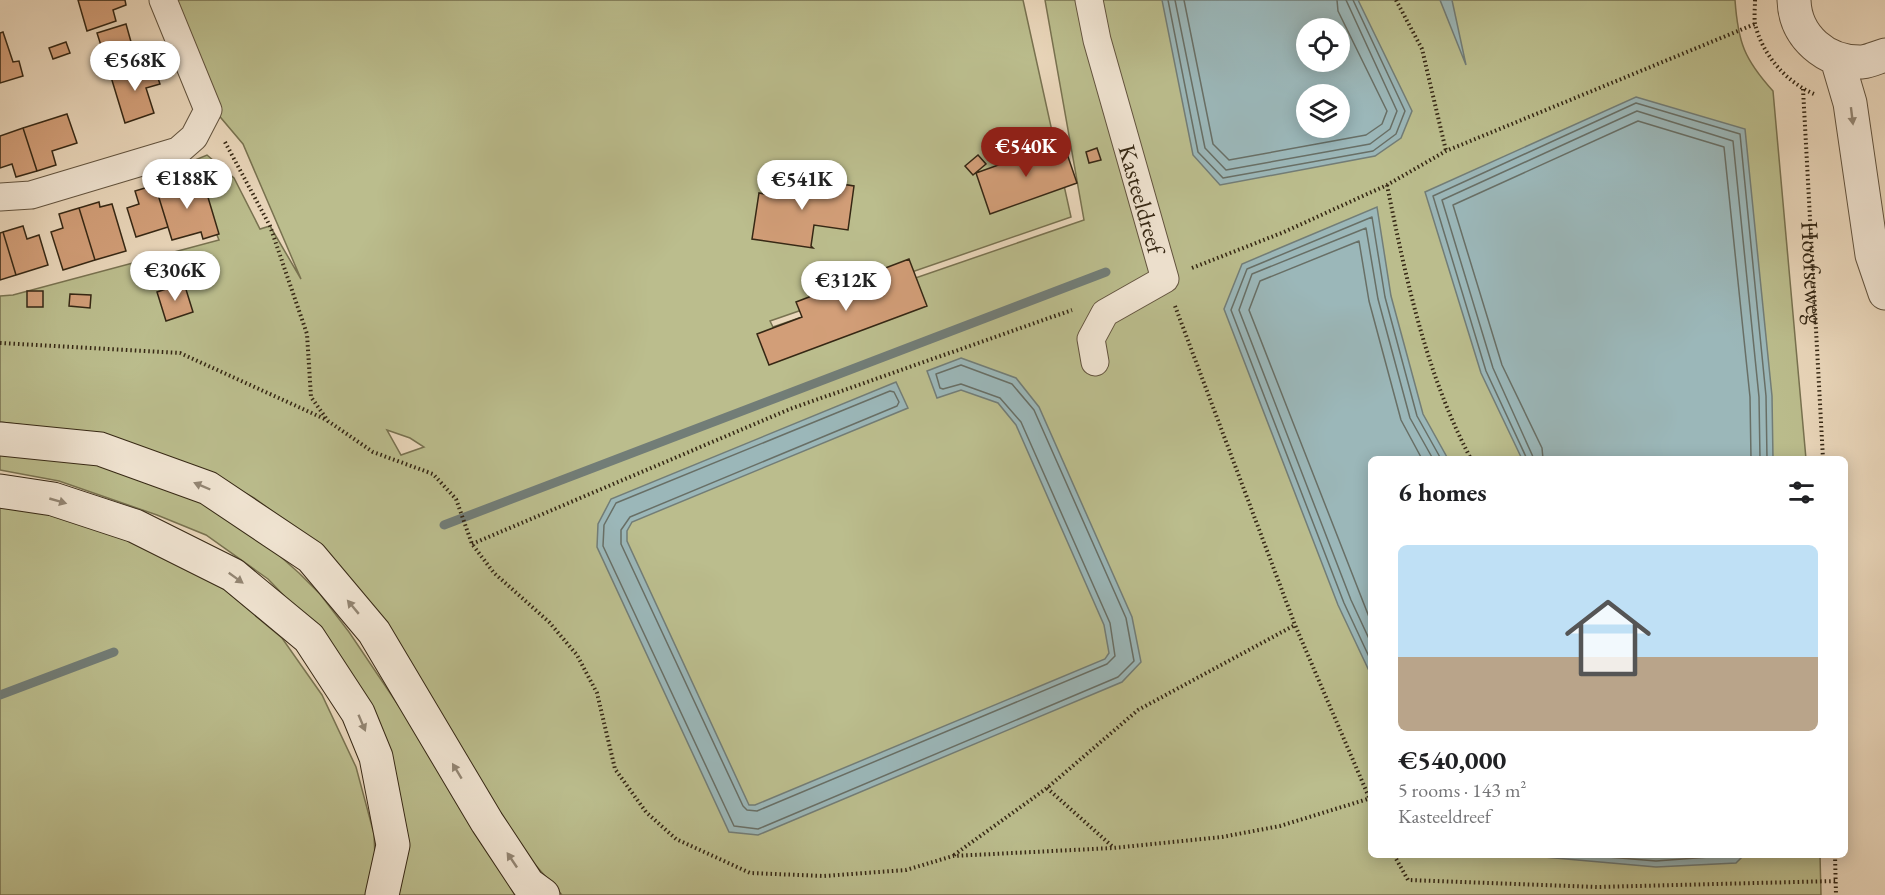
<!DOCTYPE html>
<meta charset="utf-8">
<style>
:root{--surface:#fff;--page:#f2f2f2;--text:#202124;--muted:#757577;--line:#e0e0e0;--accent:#8f2418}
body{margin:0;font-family:"EB Garamond",serif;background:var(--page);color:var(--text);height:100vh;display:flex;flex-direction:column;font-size:22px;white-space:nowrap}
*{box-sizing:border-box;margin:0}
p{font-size:20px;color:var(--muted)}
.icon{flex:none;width:33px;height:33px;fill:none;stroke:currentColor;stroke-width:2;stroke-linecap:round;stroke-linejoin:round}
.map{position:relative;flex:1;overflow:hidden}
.details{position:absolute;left:1368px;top:456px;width:480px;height:402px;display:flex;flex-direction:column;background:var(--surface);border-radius:9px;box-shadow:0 3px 15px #0003}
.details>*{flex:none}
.buttons{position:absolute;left:1296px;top:18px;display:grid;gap:12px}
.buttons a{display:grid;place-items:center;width:54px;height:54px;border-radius:50%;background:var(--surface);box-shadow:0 3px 15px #0003;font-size:30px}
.price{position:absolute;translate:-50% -51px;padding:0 14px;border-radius:21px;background:#fff;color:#222;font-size:20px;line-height:39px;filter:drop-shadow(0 2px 3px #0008)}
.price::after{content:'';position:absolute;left:50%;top:36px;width:18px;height:14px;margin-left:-9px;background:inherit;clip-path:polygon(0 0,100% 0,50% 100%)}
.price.on{background:var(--accent);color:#fff}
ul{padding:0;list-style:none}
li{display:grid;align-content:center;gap:12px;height:318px;padding:0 30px}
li+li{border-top:2px solid var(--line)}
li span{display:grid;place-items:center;height:186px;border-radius:9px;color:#555}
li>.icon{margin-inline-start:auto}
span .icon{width:108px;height:108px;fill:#fffc;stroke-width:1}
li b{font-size:26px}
h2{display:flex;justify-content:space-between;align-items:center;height:72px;padding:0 30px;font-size:26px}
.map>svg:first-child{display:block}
.green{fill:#bbbd8d;stroke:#787250;stroke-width:1.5;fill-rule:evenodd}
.water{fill:#9bb7b9;stroke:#727d77;stroke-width:1.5;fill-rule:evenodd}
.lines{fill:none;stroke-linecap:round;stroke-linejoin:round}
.shore{stroke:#686f66;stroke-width:1.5}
.stream{stroke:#727d77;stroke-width:9}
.building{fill:#d29e78;stroke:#352714;stroke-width:1.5}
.minor-casing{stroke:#62533e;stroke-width:29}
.tertiary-casing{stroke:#62533e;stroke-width:35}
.secondary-casing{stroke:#352714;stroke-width:35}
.path{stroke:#352714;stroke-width:4;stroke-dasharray:1.5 3;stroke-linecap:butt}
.minor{stroke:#f1e5d3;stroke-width:27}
.tertiary{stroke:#f1e5d3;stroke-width:33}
.secondary{stroke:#f1e5d3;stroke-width:33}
.oneway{fill:#938674}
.labels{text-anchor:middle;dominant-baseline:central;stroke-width:5;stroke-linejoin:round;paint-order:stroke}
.street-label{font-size:24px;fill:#352714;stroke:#f1e5d3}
</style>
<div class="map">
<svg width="1885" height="895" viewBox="0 0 1885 895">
<rect width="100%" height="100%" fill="#ead7bb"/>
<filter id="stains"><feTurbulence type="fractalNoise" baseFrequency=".00333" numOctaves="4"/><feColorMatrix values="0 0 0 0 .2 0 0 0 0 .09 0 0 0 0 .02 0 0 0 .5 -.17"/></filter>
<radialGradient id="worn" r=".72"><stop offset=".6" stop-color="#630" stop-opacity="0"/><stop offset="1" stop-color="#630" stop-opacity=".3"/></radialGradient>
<path class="green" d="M 170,0 L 1023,0 L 1071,217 L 770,321 L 773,327 L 1084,220 L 1045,0 L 1735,0 C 1738,42 1744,59 1773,91 L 1806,459 L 1371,459 L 1371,855 L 1820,855 L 1821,895 L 562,895 L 530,859 L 294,527 L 254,498 L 223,481 L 88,433 L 0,422 L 0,296 L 13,295 L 219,240 L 188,163 L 207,155 L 234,178 L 260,229 L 270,226 L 301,279 L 243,144 L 216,112 ZM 1306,28 L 1340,28 L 1340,62 L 1306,62 ZM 1306,94 L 1340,94 L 1340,128 L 1306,128 ZM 387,430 L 410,438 L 424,447 L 401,455 Z
M 0,450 L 111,467 L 210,506 L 272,549 L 299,573 L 320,594 L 349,632 L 526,895 L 398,895 L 397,802 L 291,603 L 268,579 L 206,535 L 157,515 L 59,481 L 0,470 Z
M 0,498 L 35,504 L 200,569 L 282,638 L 322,695 L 356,767 L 374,834 L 375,858 L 369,895 L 0,895 Z"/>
<path class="water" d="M 1162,0 L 1358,0 L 1412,111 L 1401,138 L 1375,156 L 1220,185 L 1193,155 ZM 1306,28 L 1340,28 L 1340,62 L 1306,62 ZM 1306,94 L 1340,94 L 1340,128 L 1306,128 Z
M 1440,0 L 1452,0 L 1466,65 Z
M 1636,97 L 1745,129 L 1772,396 L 1773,459 L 1522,459 L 1481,373 L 1425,192 Z
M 1377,207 L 1391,296 L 1423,414 L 1448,459 L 1371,459 L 1371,675 L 1338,605 L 1224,309 L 1242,264 Z
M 961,358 L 1016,378 L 1039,407 L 1132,617 L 1141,662 L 1122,682 L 758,835 L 729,832 L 597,547 L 598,524 L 611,499 L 896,382 L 908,408 L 632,522 L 627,531 L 627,541 L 749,805 L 755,805 L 1105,659 L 1109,653 L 1104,625 L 1016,425 L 998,403 L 961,390 L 937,398 L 927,371 Z
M 1520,855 L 1744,855 L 1736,863 L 1656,867 Z"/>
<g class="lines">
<path class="shore" d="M 1168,0 L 1198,152 L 1223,178 L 1373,151 L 1396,134 L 1405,111 L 1353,0
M 1175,0 L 1205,148 L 1226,170 L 1370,144 L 1390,129 L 1397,111 L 1346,0
M 1184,0 L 1213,144 L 1229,160 L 1366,135 L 1382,124 L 1387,111 L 1338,11 L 1337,0
M 961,365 L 1012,384 L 1034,410 L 1126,618 L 1134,661 L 1118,677 L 758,829 L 734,826 L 603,546 L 604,525 L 616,503 L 890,391 L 894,392 L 899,402 L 897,406 L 630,517 L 621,530 L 621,544 L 743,806 L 747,810 L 757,811 L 1107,664 L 1115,656 L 1110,623 L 1021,422 L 1000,398 L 961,384 L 943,389 L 940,388 L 936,374 Z
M 1527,459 L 1486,371 L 1433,196 L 1636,103 L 1740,134 L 1766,396 L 1767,459
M 1534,459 L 1493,368 L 1442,200 L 1637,111 L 1733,141 L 1759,397 L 1760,459
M 1543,459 L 1542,448 L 1502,365 L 1453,205 L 1638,121 L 1724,147 L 1750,397 L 1751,459
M 1371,622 L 1249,310 L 1260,281 L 1359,241 L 1369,301 L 1401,420 L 1422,459
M 1371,643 L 1351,600 L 1239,310 L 1252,274 L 1366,228 L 1378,299 L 1410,418 L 1433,459
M 1371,661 L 1344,603 L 1231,310 L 1247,269 L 1372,217 L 1385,297 L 1417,416 L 1441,459
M 1584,855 L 1656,861 L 1736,855"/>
<path class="stream" d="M 444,525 L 1106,272
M 0,695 L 114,652"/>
</g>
<path class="building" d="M 78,0 L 125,0 L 126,5 L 113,10 L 116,21 L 87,31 Z
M 126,24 L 133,49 L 147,44 L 153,64 L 111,77 L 97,33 Z
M 3,32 L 13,62 L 19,61 L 23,76 L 0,83 L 0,33 Z
M 66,42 L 70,53 L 53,59 L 49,48 Z
M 153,64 L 160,84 L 146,88 L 154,113 L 125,123 L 111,77 Z
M 67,114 L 77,143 L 52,151 L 56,165 L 37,171 L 23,128 Z
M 23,128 L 37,171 L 16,177 L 12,164 L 0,168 L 0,136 Z
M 1063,142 L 1077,183 L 990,214 L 976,173 Z
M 1097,148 L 1101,160 L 1089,163 L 1086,152 Z
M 978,155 L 986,164 L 973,175 L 965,166 Z
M 784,175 L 854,186 L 848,230 L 814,225 L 811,246 L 813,248 L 752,239 L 759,193 L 781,197 Z
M 175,178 L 179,192 L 204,184 L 219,234 L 203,239 L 201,232 L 172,240 L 155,185 Z
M 155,185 L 168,227 L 136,237 L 127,208 L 139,204 L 135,191 Z
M 99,202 L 100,207 L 112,204 L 126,251 L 95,260 L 79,208 Z
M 79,208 L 95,260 L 63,270 L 51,232 L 63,228 L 59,214 Z
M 23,226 L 27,239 L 39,235 L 48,265 L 16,275 L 3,232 Z
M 3,232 L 16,275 L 0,280 L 0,233 Z
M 909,259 L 927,306 L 769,365 L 757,334 L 802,317 L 796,302 Z
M 184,283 L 193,312 L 166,321 L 157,292 Z
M 27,291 L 43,291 L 43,307 L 27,307 Z
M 70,294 L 91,295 L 90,308 L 69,306 Z"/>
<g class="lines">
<defs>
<g id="minor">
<path id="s2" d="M 1089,0 L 1097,40 L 1165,279 L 1105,313 L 1091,339 L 1095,362"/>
<path d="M 0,197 L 31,195 L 178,151 L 194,137 L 208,110 L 163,0"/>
</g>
<path id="tertiary" d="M 1794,0 C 1795,37 1826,63 1862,62 C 1870,61 1878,57 1885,55
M 1837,59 L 1850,103 L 1872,255 L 1885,293"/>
<path id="secondary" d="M 0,439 L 100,449 L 208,488 L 311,557 L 374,632 L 487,822 L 528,884 L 543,895
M 0,491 L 53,499 L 135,526 L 233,575 L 309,638 L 358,713 L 376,757 L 393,845 L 382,895"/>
</defs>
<use href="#minor" class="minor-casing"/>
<use href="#tertiary" class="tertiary-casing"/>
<use href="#secondary" class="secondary-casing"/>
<g class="path">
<path d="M 1396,0 L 1422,49 L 1446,151"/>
<path d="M 1755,0 C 1755,7 1754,16 1755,24 C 1762,54 1786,82 1814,94"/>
<path id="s1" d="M 1803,89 L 1823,459"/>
<path d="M 225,142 L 270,226 L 307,334 L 311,397 L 328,421 L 373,452 L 433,474 L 456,499 L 472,544 L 494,573 L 549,622 L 577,655 L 597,693 L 615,769 L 646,812 L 676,839 L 750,873 L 824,876 L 906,870 L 953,856 L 1113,848 L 1222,837 L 1280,826 L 1371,798"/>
<path d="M 1387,185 C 1406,279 1426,374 1471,459"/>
<path d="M 1192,268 L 1284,232 L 1387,185 L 1446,151 L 1755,24"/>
<path d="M 1175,306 L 1295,625 L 1371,802"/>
<path d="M 0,343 L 180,353 L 327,420"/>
<path d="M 472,544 L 790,409 L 1072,310"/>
<path d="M 1047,788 L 1113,847"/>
<path d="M 954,855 L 1047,788 L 1138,710 L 1295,625"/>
<path d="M 1394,855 L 1408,880 L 1597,887 L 1836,881"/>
<path d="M 1835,855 L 1836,895"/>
</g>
<use href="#minor" class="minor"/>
<use href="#tertiary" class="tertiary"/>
<use href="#secondary" class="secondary"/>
</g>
<defs><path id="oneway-solid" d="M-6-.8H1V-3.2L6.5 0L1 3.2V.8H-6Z" transform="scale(1.5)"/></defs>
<g class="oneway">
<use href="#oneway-solid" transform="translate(1852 116) rotate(83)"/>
<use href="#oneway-solid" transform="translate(202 486) rotate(-157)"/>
<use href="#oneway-solid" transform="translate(58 501) rotate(16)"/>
<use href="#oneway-solid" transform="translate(236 578) rotate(36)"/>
<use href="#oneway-solid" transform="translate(353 607) rotate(-130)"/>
<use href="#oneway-solid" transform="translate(362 723) rotate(67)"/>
<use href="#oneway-solid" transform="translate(457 771) rotate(-121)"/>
<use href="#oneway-solid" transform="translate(512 860) rotate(-124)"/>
</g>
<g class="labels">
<g class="street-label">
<text stroke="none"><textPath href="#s2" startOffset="206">Kasteeldreef</textPath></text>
<text stroke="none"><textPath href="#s1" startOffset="184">Hoofseweg</textPath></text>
</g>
</g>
<rect width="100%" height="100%" filter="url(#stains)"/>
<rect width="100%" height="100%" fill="url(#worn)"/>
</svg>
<div class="buttons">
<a><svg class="icon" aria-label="locate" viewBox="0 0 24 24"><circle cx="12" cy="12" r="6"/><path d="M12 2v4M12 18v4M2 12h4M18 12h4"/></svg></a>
<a><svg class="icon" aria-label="layers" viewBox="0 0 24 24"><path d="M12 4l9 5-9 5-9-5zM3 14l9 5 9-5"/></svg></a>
</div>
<b class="price" style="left:135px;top:92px">€568K</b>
<b class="price on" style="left:1026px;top:178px">€540K</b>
<b class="price" style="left:187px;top:210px">€188K</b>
<b class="price" style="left:802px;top:211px">€541K</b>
<b class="price" style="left:175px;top:302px">€306K</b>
<b class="price" style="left:846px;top:312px">€312K</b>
<section class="details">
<h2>6 homes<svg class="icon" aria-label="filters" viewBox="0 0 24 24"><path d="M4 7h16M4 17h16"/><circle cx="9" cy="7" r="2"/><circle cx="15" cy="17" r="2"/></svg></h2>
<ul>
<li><span style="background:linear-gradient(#bfe0f5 60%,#b9a48a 0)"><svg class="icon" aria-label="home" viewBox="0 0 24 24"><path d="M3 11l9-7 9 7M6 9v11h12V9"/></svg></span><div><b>€540,000</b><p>5 rooms · 143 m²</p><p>Kasteeldreef</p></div></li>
</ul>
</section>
</div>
